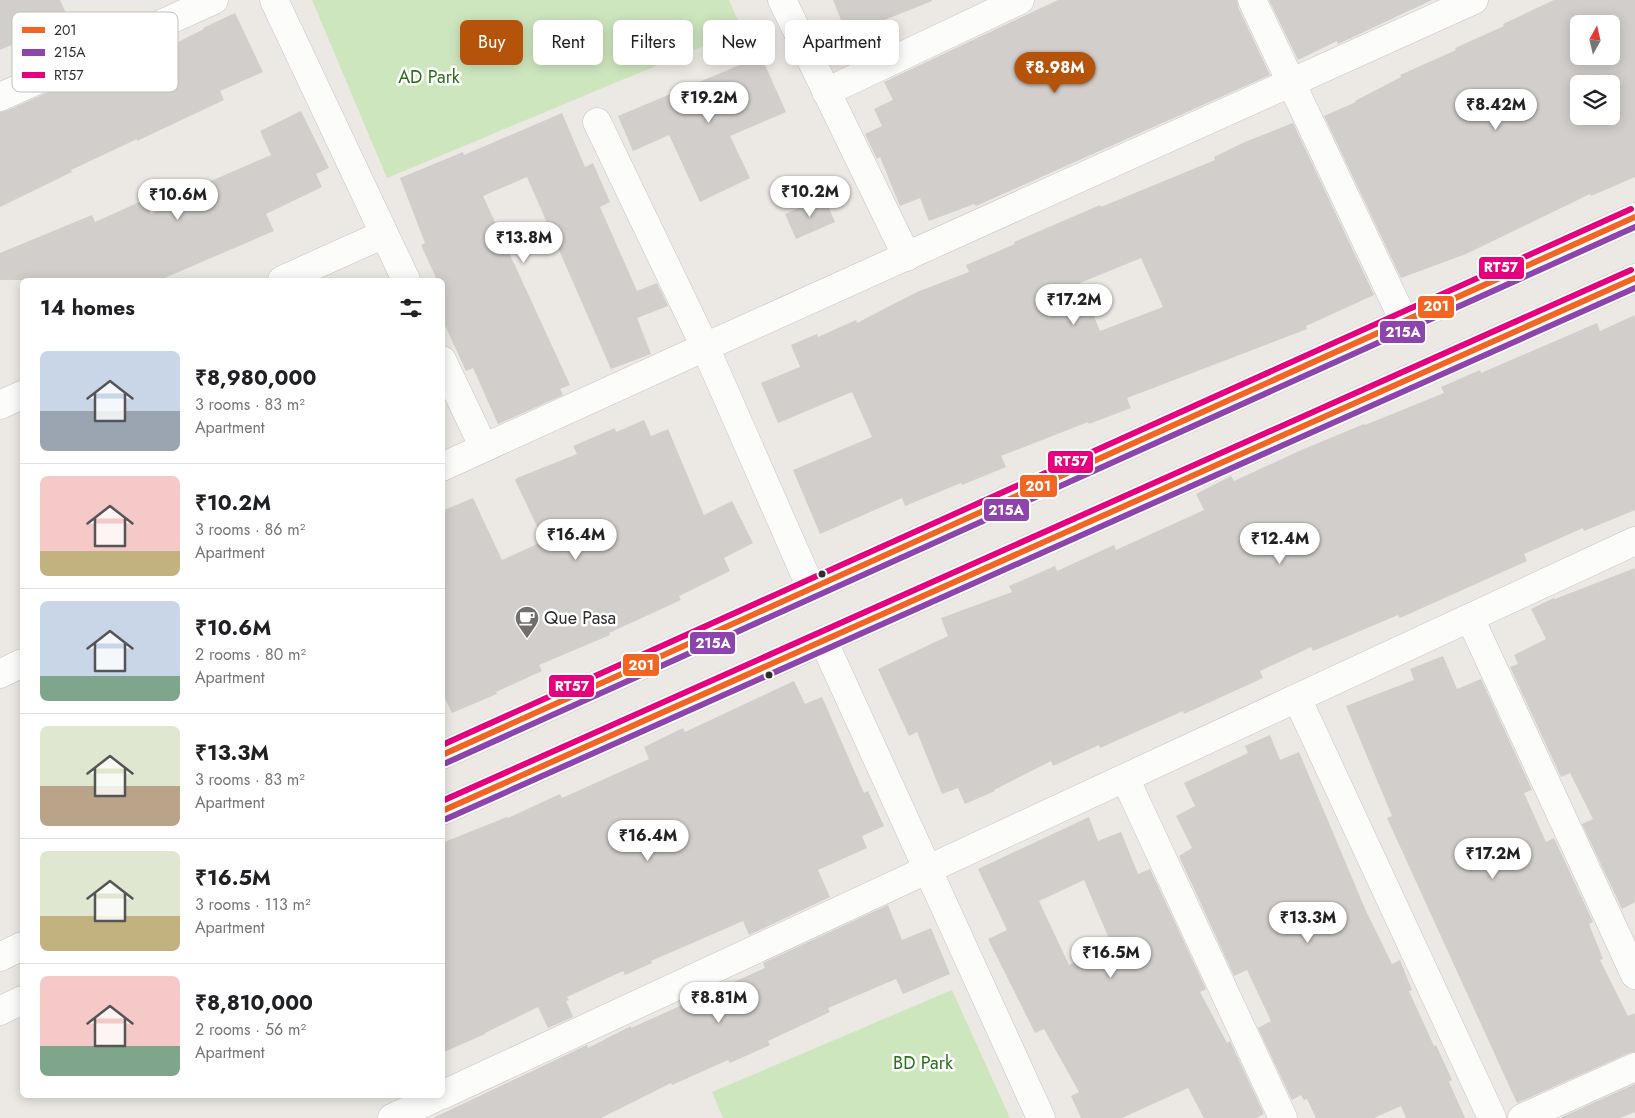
<!DOCTYPE html>
<meta charset="utf-8">
<style>
:root{--surface:#fff;--page:#f6f6f6;--text:#202124;--muted:#757577;--line:#e0e0e0;--accent:#b45309}
body{margin:0;font-family:Jost,sans-serif;background:var(--page);color:var(--text);height:100vh;display:flex;flex-direction:column;font-size:19px;white-space:nowrap}
*{box-sizing:border-box;margin:0}
p{font-size:16px;color:var(--muted)}
.icon{flex:none;width:28px;height:28px;fill:none;stroke:currentColor;stroke-width:2;stroke-linecap:round;stroke-linejoin:round}
.map{position:relative;flex:1;overflow:hidden}
.drawer{position:absolute;left:20px;top:278px;width:425px;height:820px;display:flex;flex-direction:column;background:var(--surface);border-radius:8px;box-shadow:0 2px 12px #0003}
.drawer>*{flex:none}
.hud{position:absolute;left:460px;top:20px;width:475px;height:45px;display:flex;gap:10px}
.needle{width:32px;rotate:8deg}
.fabs{position:absolute;left:1570px;top:15px;display:grid;gap:10px}
.fabs a{display:grid;place-items:center;width:50px;height:50px;border-radius:8px;background:var(--surface);box-shadow:0 2px 12px #0003;font-size:25px}
.price{position:absolute;translate:-50% -42px;padding:0 11px;border-radius:18px;background:#fff;color:#222;font-size:16px;line-height:32px;filter:drop-shadow(0 1px 2px #0008)}
.price::after{content:'';position:absolute;left:50%;top:30px;width:15px;height:11px;margin-left:-8px;background:inherit;clip-path:polygon(0 0,100% 0,50% 100%)}
.price.active{background:var(--accent);color:#fff}
ul{padding:0;list-style:none}
li{display:flex;align-items:center;gap:15px;height:125px;padding:0 20px}
li+li{border-top:1px solid var(--line)}
li span{display:grid;place-items:center;flex:none;width:140px;height:100px;border-radius:8px;color:#555}
li>.icon{margin-inline-start:auto}
span .icon{width:60px;height:60px;fill:#fffc;stroke-width:1}
li b{font-size:21px}
h2{display:flex;justify-content:space-between;align-items:center;height:60px;padding:0 20px;font-size:21px}
.chip{padding:0 18px;border-radius:8px;background:var(--surface);box-shadow:0 2px 12px #0003;font-size:18px;line-height:45px}
.chip.active{background:var(--accent);color:#fff}
.map>svg:first-child{display:block}
.green{fill:#cee6be}
.building{fill:#d1cecb;fill-rule:evenodd}
.lines{fill:none;stroke-linecap:round;stroke-linejoin:round}
.minor-casing{stroke:#c5c4c5;stroke-width:29}
.secondary-casing{stroke:#c5c4c5;stroke-width:29}
.minor{stroke:#fcfcfb;stroke-width:28}
.secondary{stroke:#fcfcfb;stroke-width:28}
.bus-1-casing{stroke:#fff;stroke-width:10}
.bus-2-casing{stroke:#fff;stroke-width:10}
.bus-3-casing{stroke:#fff;stroke-width:10}
.bus-1{stroke:#f26522;stroke-width:6}
.bus-2{stroke:#8e44ad;stroke-width:6}
.bus-3{stroke:#e5007d;stroke-width:6}
.bus-dot{fill:#2e2e2e;stroke:#fff;stroke-width:2}
.labels{text-anchor:middle;dominant-baseline:central;stroke-width:5;stroke-linejoin:round;paint-order:stroke}
.park-label{font-size:18px;fill:#2c6e1b;stroke:#fff}
.poi-label{font-size:18px;fill:#2e2e2e;stroke:#fff;text-anchor:start}
.key{fill:#fff;stroke:#c0c0c0;stroke-width:1}
.key-label{font-size:14px;fill:#2e2e2e}
.line-badge{stroke:#fff;stroke-width:2}
.badge-label{font-size:14px;text-anchor:middle;font-weight:bold;fill:#fff}
</style>
<div class="map">
<svg width="1635" height="1118" viewBox="0 0 1635 1118">
<rect width="100%" height="100%" fill="#ece8e4"/>
<path class="green" d="M 312,0 L 729,0 L 742,30 L 387,178 Z
M 952,990 L 1010,1118 L 723,1118 L 712,1092 Z"/>
<path class="building" d="M 0,0 L 60,0 L 69,20 L 0,50 Z
M 833,0 L 932,0 L 932,1 L 847,35 Z
M 1058,0 L 1237,0 L 1238,7 L 1270,75 L 976,206 L 974,204 L 929,221 L 920,198 L 900,206 L 880,157 L 877,159 L 865,134 L 882,126 L 874,109 L 893,100 L 884,82 Z
M 1269,0 L 1432,0 L 1338,44 L 1337,41 L 1298,60 Z
M 1554,0 L 1635,0 L 1635,177 L 1591,196 L 1590,194 L 1466,254 L 1401,278 L 1324,116 L 1356,102 L 1355,101 L 1401,77 L 1400,75 L 1456,50 L 1455,48 L 1504,26 L 1503,24 ZM 1579,24 L 1611,24 L 1611,56 L 1579,56 ZM 1579,84 L 1611,84 L 1611,116 L 1579,116 Z
M 235,13 L 263,72 L 220,91 L 224,100 L 137,141 L 137,139 L 71,170 L 72,172 L 0,207 L 0,112 L 6,111 L 138,52 L 142,60 L 204,29 L 203,28 Z
M 761,56 L 786,112 L 730,136 L 750,178 L 700,202 L 669,135 L 633,151 L 618,116 Z
M 301,111 L 329,168 L 316,174 L 322,187 L 266,214 L 274,231 L 160,280 L 0,280 L 0,253 L 92,215 L 95,222 L 144,200 L 151,214 L 208,189 L 206,183 L 271,155 L 260,131 Z
M 562,113 L 585,167 L 593,163 L 610,202 L 600,207 L 637,291 L 657,283 L 668,306 L 637,318 L 651,354 L 611,369 L 527,177 L 483,196 L 570,385 L 560,389 L 563,395 L 498,424 L 473,368 L 466,371 L 442,319 L 442,280 L 437,280 L 421,245 L 425,243 L 400,178 L 463,152 L 464,155 Z
M 1293,123 L 1374,295 L 1306,326 L 1307,329 L 1127,398 L 1131,408 L 1089,424 L 1088,422 L 1001,456 L 1006,467 L 962,485 L 961,483 L 905,506 L 902,498 L 820,534 L 793,470 L 872,437 L 852,392 L 778,423 L 761,383 L 800,367 L 791,345 L 817,334 L 818,337 L 856,320 L 857,323 L 917,292 L 969,272 L 966,265 L 1015,244 L 1014,242 L 1100,205 L 1101,207 L 1215,160 L 1214,157 L 1245,142 ZM 1141,258 L 1163,307 L 1100,331 L 1080,283 Z
M 824,197 L 835,222 L 796,239 L 785,214 Z
M 1635,315 L 1635,510 L 1584,531 L 1583,528 L 1524,554 L 1527,561 L 1400,618 L 1398,615 L 1313,651 L 1311,647 L 1260,671 L 1263,678 L 1184,714 L 1183,711 L 1100,748 L 1099,745 L 1053,766 L 1051,761 L 994,790 L 995,791 L 965,804 L 958,788 L 942,794 L 917,732 L 909,736 L 878,669 L 948,636 L 941,618 L 1012,592 L 1009,586 L 1055,566 L 1057,571 L 1114,545 L 1116,550 L 1204,510 L 1196,494 L 1231,476 L 1234,481 L 1299,451 L 1364,424 L 1365,425 L 1444,393 L 1441,387 L 1480,370 L 1481,373 L 1597,323 L 1600,331 Z
M 644,420 L 651,436 L 668,429 L 704,515 L 732,501 L 753,543 L 724,558 L 730,571 L 679,596 L 681,600 L 609,633 L 610,635 L 539,665 L 542,671 L 496,692 L 497,694 L 452,713 L 442,692 L 442,511 L 473,498 L 502,560 L 544,541 L 515,480 L 517,478 L 577,454 L 573,446 L 615,428 L 616,432 Z
M 1635,568 L 1635,902 L 1622,909 L 1582,824 L 1593,819 L 1570,773 L 1561,777 L 1510,667 L 1518,664 L 1514,655 L 1546,639 L 1531,609 L 1554,598 L 1555,599 Z
M 1443,656 L 1457,689 L 1481,679 L 1532,790 L 1524,793 L 1546,842 L 1554,838 L 1593,922 L 1589,924 L 1603,959 L 1600,960 L 1628,1016 L 1635,1013 L 1635,1052 L 1629,1053 L 1517,1103 L 1387,818 L 1392,816 L 1346,706 L 1414,680 L 1410,669 Z
M 794,681 L 805,704 L 822,697 L 864,793 L 868,791 L 884,826 L 862,836 L 867,848 L 818,870 L 830,897 L 749,935 L 743,921 L 651,961 L 652,963 L 625,975 L 623,971 L 567,997 L 569,1000 L 566,1001 L 573,1017 L 548,1028 L 538,1007 L 485,1033 L 485,1034 L 442,1053 L 442,843 L 507,817 L 508,818 L 560,794 L 562,798 L 649,759 L 644,747 L 683,728 L 685,732 Z
M 1270,735 L 1280,760 L 1299,752 L 1366,911 L 1392,964 L 1400,960 L 1412,990 L 1409,991 L 1434,1046 L 1436,1045 L 1452,1080 L 1449,1082 L 1465,1118 L 1406,1118 L 1401,1106 L 1374,1118 L 1316,1118 L 1307,1099 L 1304,1100 L 1301,1095 L 1292,1100 L 1258,1028 L 1271,1021 L 1247,970 L 1234,976 L 1179,856 L 1192,848 L 1176,816 L 1195,806 L 1184,783 L 1248,753 L 1245,746 Z
M 1089,817 L 1098,841 L 1121,832 L 1138,874 L 1150,869 L 1206,989 L 1200,992 L 1227,1043 L 1230,1041 L 1264,1114 L 1256,1118 L 1204,1118 L 1188,1088 L 1122,1118 L 1081,1118 L 1071,1096 L 1079,1092 L 1044,1029 L 1035,1033 L 988,939 L 1007,930 L 978,869 ZM 1084,880 L 1111,943 L 1069,965 L 1039,901 Z
M 888,905 L 902,940 L 931,928 L 950,974 L 903,994 L 896,979 L 828,1008 L 830,1012 L 768,1041 L 770,1045 L 730,1063 L 728,1060 L 672,1085 L 671,1083 L 601,1118 L 433,1118 L 587,1045 L 588,1048 L 631,1026 L 631,1028 L 765,968 L 763,963 Z
M 1635,1084 L 1635,1112 L 1620,1118 L 1560,1118 Z"/>
<g class="lines">
<defs>
<path id="minor" d="M 274,0 L 406,280
M 782,0 L 907,257
M 1252,0 L 1404,321
M 826,92 L 1020,0
M 0,97 L 214,0
M 597,122 L 705,347 L 811,588
M 282,280 L 384,234
M 442,360 L 484,448
M 0,405 L 22,395
M 442,467 L 705,347 L 1474,0
M 1470,618 L 1635,975
M 823,640 L 1041,1118
M 0,674 L 22,663
M 1297,698 L 1492,1118
M 1125,778 L 1283,1118
M 442,1095 L 1635,541
M 392,1118 L 441,1095
M 1522,1118 L 1635,1067"/>
<path id="secondary" d="M 442,755 L 1635,217
M 442,811 L 1635,278
M 0,957 L 22,946
M 0,1011 L 22,1000"/>
</defs>
<use href="#minor" class="minor-casing"/>
<use href="#secondary" class="secondary-casing"/>
<use href="#minor" class="minor"/>
<use href="#secondary" class="secondary"/>
<defs>
<path id="bus-1" d="M 442,755 L 1635,217
M 442,811 L 1635,278"/>
<path id="bus-2" d="M 446,763 L 1635,227
M 446,819 L 1635,288"/>
<path id="bus-3" d="M 442,745 L 1631,209
M 442,801 L 1631,270"/>
</defs>
<use href="#bus-1" class="bus-1-casing"/>
<use href="#bus-2" class="bus-2-casing"/>
<use href="#bus-3" class="bus-3-casing"/>
<use href="#bus-1" class="bus-1"/>
<use href="#bus-2" class="bus-2"/>
<use href="#bus-3" class="bus-3"/>
</g>
<defs>
<symbol id="cafe-pin" viewBox="-11 -11 22 30"><path d="M0 17L-7.5 6A9.5 9.5 0 1 1 7.5 6Z" fill="#706f6e" stroke="#fff"/><path d="M-5.5-4.5H6V0H3Q3 3.5 0 3.5H-2.5Q-5.5 3.5-5.5 0ZM3-3.2v2h1.7v-2ZM-6 4.5H4V6H-6Z" fill="#fff"/></symbol>
</defs>
<g fill-rule="evenodd">
<use href="#cafe-pin" x="513" y="604" width="28" height="38"/>
</g>
<g class="bus-dot">
<circle cx="822" cy="574" r="4.5"/>
<circle cx="769" cy="675" r="4.5"/>
</g>
<g class="labels">
<g class="park-label">
<text x="429" y="77">AD Park</text>
<text x="923" y="1063">BD Park</text>
</g>
<g class="poi-label">
<text x="544" y="618">Que Pasa</text>
</g>
</g>
<rect x="12" y="12" width="166" height="80" rx="8" class="key"/>
<rect x="22" y="27" width="23" height="6" fill="#f26522"/>
<rect x="22" y="49" width="23" height="7" fill="#8e44ad"/>
<rect x="22" y="72" width="23" height="6" fill="#e5007d"/>
<g class="key-label">
<text x="54" y="35">201</text>
<text x="54" y="57">215A</text>
<text x="54" y="80">RT57</text>
</g>
<g class="line-badge">
<rect x="1478" y="256" width="47" height="24" rx="5" fill="#e5007d"/>
<rect x="1417" y="295" width="38" height="24" rx="5" fill="#f26522"/>
<rect x="1379" y="320" width="47" height="24" rx="5" fill="#8e44ad"/>
<rect x="1047" y="450" width="47" height="24" rx="5" fill="#e5007d"/>
<rect x="1019" y="474" width="39" height="24" rx="5" fill="#f26522"/>
<rect x="983" y="498" width="47" height="24" rx="5" fill="#8e44ad"/>
<rect x="689" y="631" width="47" height="24" rx="5" fill="#8e44ad"/>
<rect x="622" y="653" width="38" height="24" rx="5" fill="#f26522"/>
<rect x="548" y="674" width="47" height="24" rx="5" fill="#e5007d"/>
</g>
<g class="badge-label">
<text x="1501" y="272">RT57</text>
<text x="1436" y="311">201</text>
<text x="1403" y="337">215A</text>
<text x="1071" y="466">RT57</text>
<text x="1038" y="491">201</text>
<text x="1006" y="515">215A</text>
<text x="713" y="648">215A</text>
<text x="641" y="670">201</text>
<text x="572" y="691">RT57</text>
</g>
</svg>
<div class="fabs">
<a><svg class="needle" viewBox="-14 -14 28 28"><path d="M0-13l5 13h-10z" fill="#e53935"/><path d="M0 13l5-13h-10z" fill="#757577"/></svg></a>
<a><svg class="icon" aria-label="layers" viewBox="0 0 24 24"><path d="M12 4l9 5-9 5-9-5zM3 14l9 5 9-5"/></svg></a>
</div>
<b class="price active" style="left:1055px;top:94px">₹8.98M</b>
<b class="price" style="left:709px;top:124px">₹19.2M</b>
<b class="price" style="left:1496px;top:131px">₹8.42M</b>
<b class="price" style="left:810px;top:218px">₹10.2M</b>
<b class="price" style="left:178px;top:221px">₹10.6M</b>
<b class="price" style="left:524px;top:264px">₹13.8M</b>
<b class="price" style="left:1074px;top:326px">₹17.2M</b>
<b class="price" style="left:576px;top:561px">₹16.4M</b>
<b class="price" style="left:1280px;top:565px">₹12.4M</b>
<b class="price" style="left:648px;top:862px">₹16.4M</b>
<b class="price" style="left:1493px;top:880px">₹17.2M</b>
<b class="price" style="left:1308px;top:944px">₹13.3M</b>
<b class="price" style="left:1111px;top:979px">₹16.5M</b>
<b class="price" style="left:719px;top:1024px">₹8.81M</b>
<div class="hud">
<a class="chip active">Buy</a>
<a class="chip">Rent</a>
<a class="chip">Filters</a>
<a class="chip">New</a>
<a class="chip">Apartment</a>
</div>
<section class="drawer">
<h2>14 homes<svg class="icon" aria-label="filters" viewBox="0 0 24 24"><path d="M4 7h16M4 17h16"/><circle cx="9" cy="7" r="2"/><circle cx="15" cy="17" r="2"/></svg></h2>
<ul>
<li><span style="background:linear-gradient(#c9d6e8 60%,#9aa5b1 0)"><svg class="icon" aria-label="home" viewBox="0 0 24 24"><path d="M3 11l9-7 9 7M6 9v11h12V9"/></svg></span><div><b>₹8,980,000</b><p>3 rooms · 83 m²</p><p>Apartment</p></div></li>
<li><span style="background:linear-gradient(#f6c9c9 75%,#c2b280 0)"><svg class="icon" aria-label="home" viewBox="0 0 24 24"><path d="M3 11l9-7 9 7M6 9v11h12V9"/></svg></span><div><b>₹10.2M</b><p>3 rooms · 86 m²</p><p>Apartment</p></div></li>
<li><span style="background:linear-gradient(#c9d6e8 75%,#7fa58c 0)"><svg class="icon" aria-label="home" viewBox="0 0 24 24"><path d="M3 11l9-7 9 7M6 9v11h12V9"/></svg></span><div><b>₹10.6M</b><p>2 rooms · 80 m²</p><p>Apartment</p></div></li>
<li><span style="background:linear-gradient(#dfe7d0 60%,#b9a48a 0)"><svg class="icon" aria-label="home" viewBox="0 0 24 24"><path d="M3 11l9-7 9 7M6 9v11h12V9"/></svg></span><div><b>₹13.3M</b><p>3 rooms · 83 m²</p><p>Apartment</p></div></li>
<li><span style="background:linear-gradient(#dfe7d0 65%,#c2b280 0)"><svg class="icon" aria-label="home" viewBox="0 0 24 24"><path d="M3 11l9-7 9 7M6 9v11h12V9"/></svg></span><div><b>₹16.5M</b><p>3 rooms · 113 m²</p><p>Apartment</p></div></li>
<li><span style="background:linear-gradient(#f6c9c9 70%,#7fa58c 0)"><svg class="icon" aria-label="home" viewBox="0 0 24 24"><path d="M3 11l9-7 9 7M6 9v11h12V9"/></svg></span><div><b>₹8,810,000</b><p>2 rooms · 56 m²</p><p>Apartment</p></div></li>
</ul>
</section>
</div>
